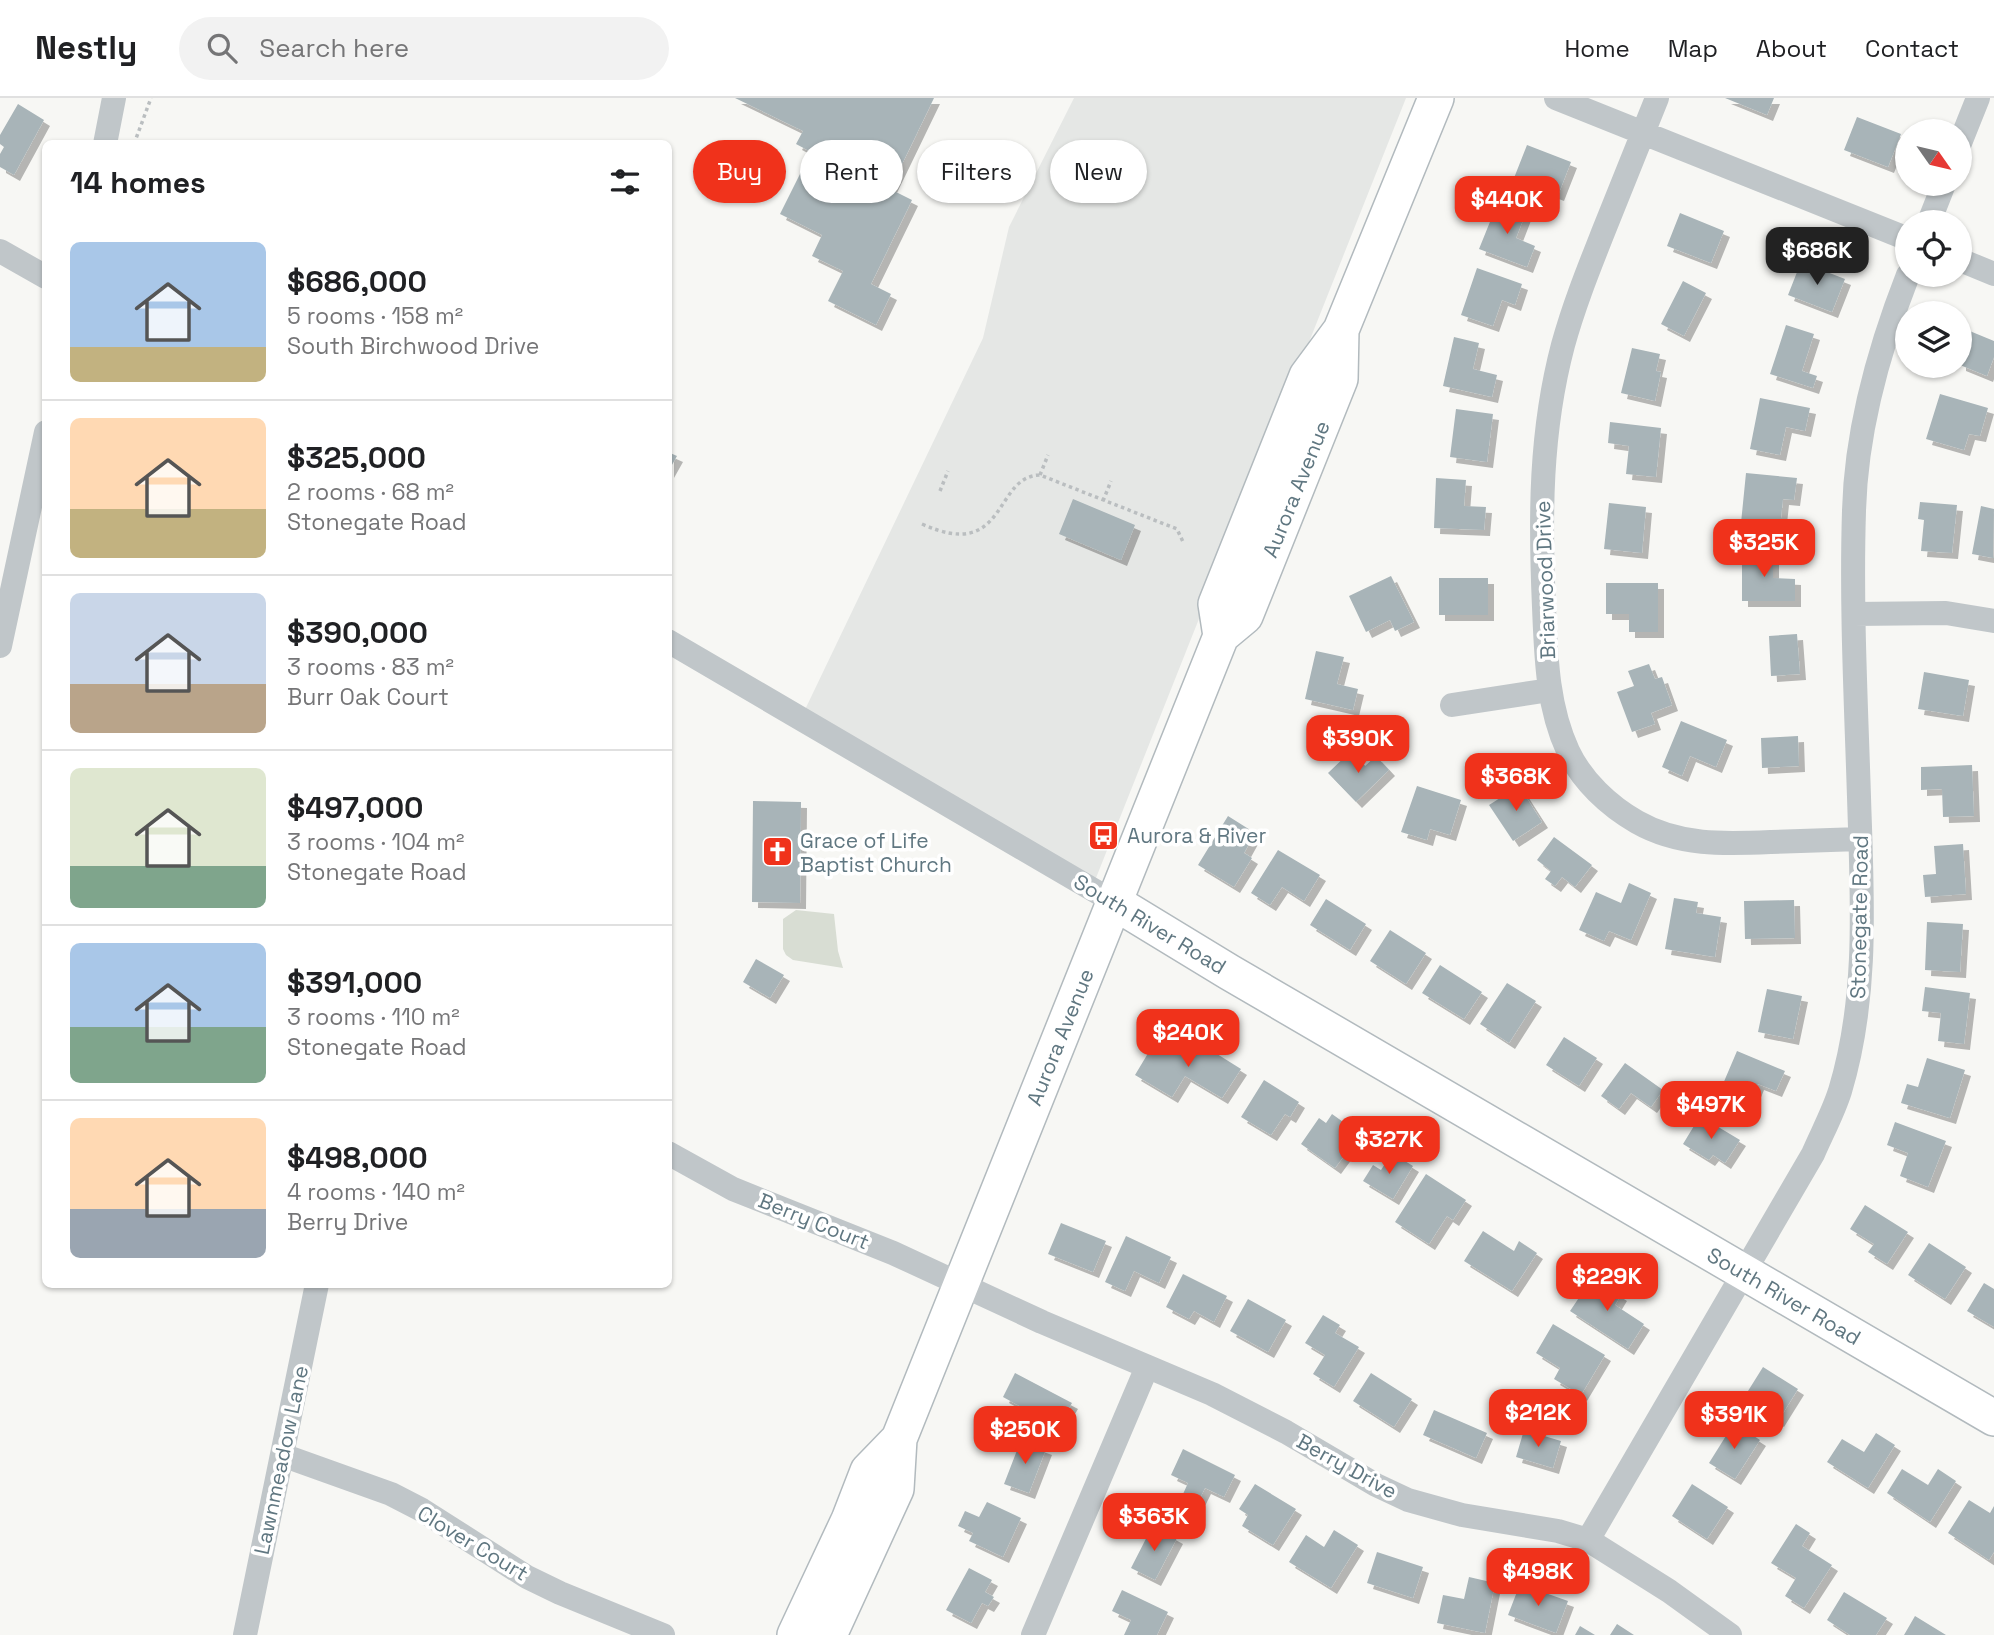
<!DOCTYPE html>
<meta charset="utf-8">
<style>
:root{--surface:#fff;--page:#f2f2f2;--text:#202124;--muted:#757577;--line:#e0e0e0;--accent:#f0321b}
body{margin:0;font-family:"Space Grotesk",sans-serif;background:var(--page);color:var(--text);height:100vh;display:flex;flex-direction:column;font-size:26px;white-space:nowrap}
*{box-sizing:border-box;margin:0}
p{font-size:23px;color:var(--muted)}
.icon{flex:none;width:38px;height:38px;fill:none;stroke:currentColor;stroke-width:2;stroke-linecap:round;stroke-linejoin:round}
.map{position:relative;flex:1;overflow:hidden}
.sheet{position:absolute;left:42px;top:42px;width:630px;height:1148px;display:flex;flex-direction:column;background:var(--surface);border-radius:10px;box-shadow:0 2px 5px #0004}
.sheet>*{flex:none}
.guide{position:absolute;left:693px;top:42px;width:665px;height:63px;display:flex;gap:14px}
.needle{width:46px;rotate:124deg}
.buttons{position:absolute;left:1895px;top:21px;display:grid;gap:14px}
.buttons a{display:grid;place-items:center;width:77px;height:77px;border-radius:50%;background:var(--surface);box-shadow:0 2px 5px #0004;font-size:35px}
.price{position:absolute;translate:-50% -60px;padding:0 16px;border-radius:14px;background:var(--accent);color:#fff;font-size:23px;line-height:46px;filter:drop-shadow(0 2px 4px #0008)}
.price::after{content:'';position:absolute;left:50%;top:42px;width:21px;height:16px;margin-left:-10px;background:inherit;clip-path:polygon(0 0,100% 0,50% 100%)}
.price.selected{background:#222;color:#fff}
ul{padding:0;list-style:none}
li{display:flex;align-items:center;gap:21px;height:175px;padding:0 28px}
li+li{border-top:2px solid var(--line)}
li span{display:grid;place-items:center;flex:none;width:196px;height:140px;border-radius:10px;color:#555}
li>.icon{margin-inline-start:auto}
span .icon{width:84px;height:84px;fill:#fffc;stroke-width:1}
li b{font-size:30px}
h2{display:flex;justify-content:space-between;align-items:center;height:84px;padding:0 28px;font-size:30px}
.chip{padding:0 24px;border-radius:32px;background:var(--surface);box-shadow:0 2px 5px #0004;font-size:24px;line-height:63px}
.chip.selected{background:var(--accent);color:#fff}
header{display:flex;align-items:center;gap:42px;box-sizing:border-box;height:98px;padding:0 35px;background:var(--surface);border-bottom:2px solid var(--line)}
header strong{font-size:33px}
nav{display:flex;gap:38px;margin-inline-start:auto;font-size:24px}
.search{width:490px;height:63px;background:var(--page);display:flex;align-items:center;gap:18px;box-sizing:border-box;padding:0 24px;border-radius:38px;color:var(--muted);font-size:26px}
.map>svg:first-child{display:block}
.built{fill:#e5e7e5}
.green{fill:#d8ddd3}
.building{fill:#a8b4b8;filter:url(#shadow)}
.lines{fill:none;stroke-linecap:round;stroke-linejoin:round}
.secondary-casing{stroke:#b2babe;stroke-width:38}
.path{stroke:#babec0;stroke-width:3.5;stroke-dasharray:3.5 3.5;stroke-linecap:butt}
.street{stroke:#c0c6c9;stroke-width:24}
.secondary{stroke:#fff;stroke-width:35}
.labels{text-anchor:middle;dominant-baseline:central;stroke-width:7;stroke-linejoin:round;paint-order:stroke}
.street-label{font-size:21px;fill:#607781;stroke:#fff}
.poi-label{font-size:21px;fill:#607781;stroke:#fff;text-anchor:start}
</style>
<header>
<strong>Nestly</strong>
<div class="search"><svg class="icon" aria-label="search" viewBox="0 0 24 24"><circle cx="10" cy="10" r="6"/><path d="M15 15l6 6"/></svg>Search here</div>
<nav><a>Home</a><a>Map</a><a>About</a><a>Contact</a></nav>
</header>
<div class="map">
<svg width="1994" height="1537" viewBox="0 0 1994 1537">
<defs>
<filter id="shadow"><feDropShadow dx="6" dy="6" stdDeviation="0" flood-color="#0004"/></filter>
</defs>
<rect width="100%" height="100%" fill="#f7f7f4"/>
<path class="built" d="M 1074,0 L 1406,0 L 1092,790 L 801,620 L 983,240 L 1009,129 Z"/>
<path class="green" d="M 796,812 L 834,816 L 838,853 L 843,870 L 793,862 L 786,857 L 783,851 L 783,821 Z"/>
<path class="building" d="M 735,0 L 934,0 L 890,91 L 912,102 L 871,186 L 891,196 L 876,227 L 828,203 L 843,173 L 812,158 L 822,137 L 780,116 L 811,54 L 796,46 L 803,33 Z
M 1725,0 L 1774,0 L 1767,17 Z
M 18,6 L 44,22 L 14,77 L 0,69 L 0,56 L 4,49 L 0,46 L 0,37 Z
M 1857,19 L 1901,36 L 1888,69 L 1844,52 Z
M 1527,47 L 1571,64 L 1558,97 L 1514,80 Z
M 1498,104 L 1526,114 L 1516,140 L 1535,148 L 1527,169 L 1479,151 Z
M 1680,115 L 1724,133 L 1711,165 L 1667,148 Z
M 1801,164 L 1845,181 L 1832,214 L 1788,197 Z
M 1477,170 L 1522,186 L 1515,207 L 1502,202 L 1493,228 L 1461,217 Z
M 1683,183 L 1706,195 L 1684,238 L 1661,226 Z
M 1786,227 L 1814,236 L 1802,273 L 1817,278 L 1813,290 L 1770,276 Z
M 1960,229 L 1994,243 L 1994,259 L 1987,278 L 1960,267 Z
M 1454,239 L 1479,245 L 1473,271 L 1497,277 L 1492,299 L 1443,288 Z
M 1632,250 L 1660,256 L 1656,273 L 1661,274 L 1655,303 L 1621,295 Z
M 1940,296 L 1988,310 L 1980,338 L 1969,336 L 1964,352 L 1926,341 Z
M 1760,300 L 1810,310 L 1805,333 L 1786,329 L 1780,357 L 1750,351 Z
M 1456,311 L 1493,316 L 1487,364 L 1450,359 Z
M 1610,324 L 1661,330 L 1656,379 L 1626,376 L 1629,348 L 1608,345 Z
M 668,354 L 677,358 L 668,374 Z
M 1746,375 L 1797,380 L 1794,402 L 1783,401 L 1780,429 L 1741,425 Z
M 1436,380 L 1466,382 L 1464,408 L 1486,409 L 1484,432 L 1434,430 Z
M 1073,401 L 1135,427 L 1121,462 L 1059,436 Z
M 1920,404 L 1957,407 L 1952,455 L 1921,453 L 1924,422 L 1918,421 Z
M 1609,405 L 1646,409 L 1642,455 L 1604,451 Z
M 1981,408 L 1994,411 L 1993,460 L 1972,456 Z
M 1742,453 L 1773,453 L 1773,480 L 1795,481 L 1795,503 L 1742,503 Z
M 1391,478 L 1414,524 L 1395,533 L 1390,522 L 1366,534 L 1349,498 Z
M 1439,480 L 1488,480 L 1488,517 L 1439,517 Z
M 1606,485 L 1658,485 L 1658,534 L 1629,534 L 1629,516 L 1606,516 Z
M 1797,536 L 1800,576 L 1771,578 L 1769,538 Z
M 1316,553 L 1344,559 L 1337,586 L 1358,591 L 1353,612 L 1305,601 Z
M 1649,566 L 1655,581 L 1662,579 L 1672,607 L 1651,615 L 1655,626 L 1632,634 L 1617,594 L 1634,588 L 1628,573 Z
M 1924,574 L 1969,582 L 1963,618 L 1918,611 Z
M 1681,623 L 1727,642 L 1716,669 L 1690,658 L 1682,678 L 1662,669 Z
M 1798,638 L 1799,668 L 1762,670 L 1761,640 Z
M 1351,653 L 1365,668 L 1376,658 L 1389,672 L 1356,704 L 1328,675 Z
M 1972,667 L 1974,718 L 1943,719 L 1942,691 L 1921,692 L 1921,669 Z
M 1417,688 L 1461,702 L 1450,737 L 1430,731 L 1427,742 L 1401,734 Z
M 1519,688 L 1542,724 L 1513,743 L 1489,707 Z
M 753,703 L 801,704 L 800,805 L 752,804 Z
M 1228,718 L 1255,735 L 1244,755 L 1252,760 L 1234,789 L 1198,767 Z
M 1554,739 L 1592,767 L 1575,789 L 1562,779 L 1555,788 L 1545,781 L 1551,773 L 1537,762 Z
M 1963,746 L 1966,796 L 1925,799 L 1923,777 L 1936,776 L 1934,748 Z
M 1278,752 L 1320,777 L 1304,803 L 1282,789 L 1270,807 L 1251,795 Z
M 1629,785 L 1651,795 L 1631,842 L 1609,833 L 1604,843 L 1579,832 L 1596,794 L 1621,805 Z
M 1674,800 L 1698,804 L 1696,815 L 1721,819 L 1715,859 L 1665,851 Z
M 1326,801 L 1366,826 L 1350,852 L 1310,827 Z
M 1794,802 L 1795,840 L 1745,841 L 1744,803 Z
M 1927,824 L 1963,826 L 1960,874 L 1925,872 Z
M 1390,832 L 1426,855 L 1406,886 L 1370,863 Z
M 756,861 L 784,877 L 770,900 L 743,884 Z
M 1440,867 L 1482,894 L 1464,921 L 1422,895 Z
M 1507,885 L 1536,903 L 1509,945 L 1480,926 Z
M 1925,889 L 1970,895 L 1964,946 L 1938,943 L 1941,915 L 1922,913 Z
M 1767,891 L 1802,898 L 1793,941 L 1758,934 Z
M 1190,939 L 1241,971 L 1222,1000 L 1185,978 L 1172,999 L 1135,977 L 1150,952 L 1158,957 L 1166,944 L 1181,953 Z
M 1564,939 L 1597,960 L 1579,988 L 1546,967 Z
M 1737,953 L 1785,973 L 1776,993 L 1758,986 L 1747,1013 L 1717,1000 Z
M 1927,960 L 1965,972 L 1950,1020 L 1901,1005 L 1907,986 L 1918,989 Z
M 1625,965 L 1663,992 L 1651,1009 L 1631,995 L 1619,1011 L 1601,998 Z
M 1264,982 L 1299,1004 L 1290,1019 L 1285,1016 L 1271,1037 L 1241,1019 Z
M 1332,1016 L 1360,1036 L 1335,1070 L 1301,1046 L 1319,1020 L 1326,1025 Z
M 1700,1018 L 1740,1042 L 1725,1065 L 1713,1057 L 1709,1062 L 1683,1046 Z
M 1895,1024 L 1946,1043 L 1928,1089 L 1900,1078 L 1908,1055 L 1887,1047 Z
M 1392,1055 L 1413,1068 L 1393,1101 L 1363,1083 L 1373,1067 L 1381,1072 Z
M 1426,1076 L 1466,1102 L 1453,1122 L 1447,1118 L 1429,1146 L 1395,1124 Z
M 1865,1107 L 1908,1134 L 1887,1166 L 1868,1154 L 1874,1146 L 1850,1131 Z
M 1061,1125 L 1106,1143 L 1093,1174 L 1048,1156 Z
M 1483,1133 L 1514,1153 L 1519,1143 L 1537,1155 L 1512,1193 L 1464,1163 Z
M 1126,1138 L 1171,1159 L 1159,1185 L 1134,1173 L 1125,1193 L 1105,1184 Z
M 1929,1145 L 1966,1169 L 1945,1201 L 1908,1177 Z
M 1183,1176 L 1227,1198 L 1214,1224 L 1194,1213 L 1189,1221 L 1166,1209 Z
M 1593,1179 L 1621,1197 L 1615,1207 L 1644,1226 L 1628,1251 L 1570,1213 Z
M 1984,1185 L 1994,1191 L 1994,1229 L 1967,1213 Z
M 1248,1201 L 1286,1222 L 1268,1254 L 1230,1233 Z
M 1323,1217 L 1340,1227 L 1335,1235 L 1359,1249 L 1334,1289 L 1313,1276 L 1325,1257 L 1305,1245 Z
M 1553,1226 L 1605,1257 L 1581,1297 L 1554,1281 L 1560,1270 L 1536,1255 Z
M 1763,1269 L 1798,1291 L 1778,1323 L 1743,1301 Z
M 1015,1275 L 1072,1305 L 1066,1315 L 1058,1311 L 1051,1325 L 1003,1299 Z
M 1371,1275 L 1412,1301 L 1394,1329 L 1353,1303 Z
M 1434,1312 L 1487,1335 L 1476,1360 L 1423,1337 Z
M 1734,1325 L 1760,1342 L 1735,1381 L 1709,1365 Z
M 1524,1332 L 1561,1343 L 1553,1370 L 1516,1359 Z
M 1876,1335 L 1895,1347 L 1868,1390 L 1827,1364 L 1842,1341 L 1864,1354 Z
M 1021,1342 L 1046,1351 L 1029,1395 L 1004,1386 Z
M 1183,1351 L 1235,1377 L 1224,1399 L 1205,1390 L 1198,1404 L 1183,1396 L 1188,1385 L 1171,1377 Z
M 1902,1371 L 1928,1387 L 1938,1371 L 1956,1383 L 1930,1424 L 1887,1395 Z
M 1255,1386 L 1296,1411 L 1273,1447 L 1242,1428 L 1248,1417 L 1239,1411 Z
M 1692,1386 L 1728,1409 L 1707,1441 L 1672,1418 Z
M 1969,1402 L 1990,1415 L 1994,1408 L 1994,1454 L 1989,1462 L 1948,1435 Z
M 987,1404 L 1021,1420 L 1003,1459 L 969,1443 L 973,1435 L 958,1428 L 965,1413 L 979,1419 Z
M 1796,1426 L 1810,1435 L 1802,1448 L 1832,1467 L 1804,1510 L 1785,1498 L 1796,1480 L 1771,1465 Z
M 1153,1427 L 1177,1440 L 1155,1482 L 1131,1470 Z
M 1334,1432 L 1358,1447 L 1331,1490 L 1289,1464 L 1306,1437 L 1324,1449 Z
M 1377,1454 L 1423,1469 L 1413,1500 L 1367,1485 Z
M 969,1470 L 992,1482 L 985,1494 L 994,1499 L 988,1508 L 982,1505 L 971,1525 L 946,1512 Z
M 1469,1479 L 1495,1485 L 1485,1535 L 1437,1525 L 1443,1497 L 1464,1501 Z
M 1520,1486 L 1568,1503 L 1556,1535 L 1508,1517 Z
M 1122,1492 L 1168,1514 L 1157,1537 L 1124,1537 L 1131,1522 L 1112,1513 Z
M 1844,1494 L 1887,1520 L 1876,1537 L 1850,1537 L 1827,1522 Z
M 1915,1518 L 1946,1537 L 1904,1537 Z
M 1617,1526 L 1634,1537 L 1610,1537 Z
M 1580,1528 L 1595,1537 L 1575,1537 Z"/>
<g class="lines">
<defs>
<path id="secondary" d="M 1221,538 L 1216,506 L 1307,278 L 1341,232 L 1436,0
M 1114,804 L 1229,874 L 1994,1320
M 795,1537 L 849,1422 L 868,1373 L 899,1341
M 829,1537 L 896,1391 L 899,1341 L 1221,538 L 1245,518 L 1340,281 L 1341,232"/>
</defs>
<use href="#secondary" class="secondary-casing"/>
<path class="path" d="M 134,46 L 151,0
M 1040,377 L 1048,357
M 940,393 L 948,373
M 1103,403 L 1111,383
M 922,426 C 1008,465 993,378 1040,377 L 1177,431 L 1184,446"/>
<path class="street" d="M 1556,0 L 1908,141
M 1657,0 C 1639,44 1622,88 1604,132 C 1589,170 1574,207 1563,247 C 1540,334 1540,419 1544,509 C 1546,557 1547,608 1568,653 C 1582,683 1609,708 1637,724 C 1679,748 1724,746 1771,744 C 1801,743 1830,742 1860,741
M 1960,45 L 1978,0
M 105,46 L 114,0
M 1929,124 L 1944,86
M 0,153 L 46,179
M 1960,162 L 1994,176
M 1854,516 L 1946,515 L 1994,523
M 668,543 L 1114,804
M 0,548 L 46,334
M 1452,607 L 1550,592
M 668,1055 L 733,1091 L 893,1155 L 1042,1224 L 1212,1296 L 1286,1334 L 1376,1387 L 1408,1402 L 1462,1417 L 1558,1433 L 1588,1442 L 1669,1493 L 1730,1537
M 282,1357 L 391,1396 L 422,1412 L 527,1479 L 560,1495 L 663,1537
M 1588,1442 L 1813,1056 C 1822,1035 1833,1015 1840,993 C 1869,897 1862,798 1859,699 C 1856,604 1851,508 1854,413 C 1856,332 1879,251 1908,177
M 245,1537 L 317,1186
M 1033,1537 L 1147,1269"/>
<use href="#secondary" class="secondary"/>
</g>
<defs>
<symbol id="bus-square" viewBox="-11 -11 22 22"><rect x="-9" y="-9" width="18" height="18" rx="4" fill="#f0321b" stroke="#fff"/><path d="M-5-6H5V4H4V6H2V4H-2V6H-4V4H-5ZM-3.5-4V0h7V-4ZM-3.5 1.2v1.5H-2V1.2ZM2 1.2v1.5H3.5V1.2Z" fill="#fff"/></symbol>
<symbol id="church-square" viewBox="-11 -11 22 22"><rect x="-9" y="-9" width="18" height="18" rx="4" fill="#f0321b" stroke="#fff"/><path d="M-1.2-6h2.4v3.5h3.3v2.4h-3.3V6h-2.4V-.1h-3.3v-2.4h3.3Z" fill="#fff"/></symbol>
</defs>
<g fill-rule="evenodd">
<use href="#bus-square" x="1086" y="720" width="35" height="35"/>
<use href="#church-square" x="760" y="736" width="35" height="35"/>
</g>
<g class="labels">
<g class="street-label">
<text transform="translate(1296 391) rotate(-68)">Aurora Avenue</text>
<text transform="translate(1545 482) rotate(-92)">Briarwood Drive</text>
<text transform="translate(1859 819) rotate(-89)">Stonegate Road</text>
<text transform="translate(1150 826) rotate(31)">South River Road</text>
<text transform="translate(1060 939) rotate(-68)">Aurora Avenue</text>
<text transform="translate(814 1123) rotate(22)">Berry Court</text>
<text transform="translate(1784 1198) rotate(30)">South River Road</text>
<text transform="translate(281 1362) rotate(-78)">Lawnmeadow Lane</text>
<text transform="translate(1347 1368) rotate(29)">Berry Drive</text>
<text transform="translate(473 1445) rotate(31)">Clover Court</text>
</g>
<g class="poi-label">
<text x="1127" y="737">Aurora &amp; River</text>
<text x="800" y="742">Grace of Life<tspan x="800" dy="24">Baptist Church</tspan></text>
</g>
</g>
</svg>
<div class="buttons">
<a><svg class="needle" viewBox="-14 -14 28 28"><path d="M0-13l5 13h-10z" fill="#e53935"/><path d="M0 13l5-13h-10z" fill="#757577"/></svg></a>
<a><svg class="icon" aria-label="locate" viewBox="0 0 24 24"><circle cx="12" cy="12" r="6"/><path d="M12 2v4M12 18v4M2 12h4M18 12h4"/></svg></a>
<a><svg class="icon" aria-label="layers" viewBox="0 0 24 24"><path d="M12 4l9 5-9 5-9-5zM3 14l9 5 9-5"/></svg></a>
</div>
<b class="price" style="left:1507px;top:138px">$440K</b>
<b class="price selected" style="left:1817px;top:189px">$686K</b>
<b class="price" style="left:1764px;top:481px">$325K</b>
<b class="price" style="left:1358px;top:677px">$390K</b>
<b class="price" style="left:1516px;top:715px">$368K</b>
<b class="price" style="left:1188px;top:971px">$240K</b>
<b class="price" style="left:1711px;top:1043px">$497K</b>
<b class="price" style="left:1389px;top:1078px">$327K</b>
<b class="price" style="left:1607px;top:1215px">$229K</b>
<b class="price" style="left:1538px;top:1351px">$212K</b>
<b class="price" style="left:1734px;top:1353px">$391K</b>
<b class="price" style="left:1025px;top:1368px">$250K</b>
<b class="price" style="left:1154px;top:1455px">$363K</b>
<b class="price" style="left:1538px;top:1510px">$498K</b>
<div class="guide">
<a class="chip selected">Buy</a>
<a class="chip">Rent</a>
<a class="chip">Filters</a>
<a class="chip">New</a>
</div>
<section class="sheet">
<h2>14 homes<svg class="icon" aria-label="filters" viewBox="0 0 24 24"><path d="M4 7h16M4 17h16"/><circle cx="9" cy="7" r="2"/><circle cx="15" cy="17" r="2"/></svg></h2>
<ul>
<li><span style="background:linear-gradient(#a9c7e8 75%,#c2b280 0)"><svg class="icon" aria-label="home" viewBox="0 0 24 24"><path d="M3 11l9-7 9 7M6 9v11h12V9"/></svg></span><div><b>$686,000</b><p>5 rooms · 158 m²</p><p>South Birchwood Drive</p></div></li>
<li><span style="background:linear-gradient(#ffd9b3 65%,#c2b280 0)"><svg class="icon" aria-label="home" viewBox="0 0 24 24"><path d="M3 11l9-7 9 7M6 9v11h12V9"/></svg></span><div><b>$325,000</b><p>2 rooms · 68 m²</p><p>Stonegate Road</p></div></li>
<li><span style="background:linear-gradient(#c9d6e8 65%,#b9a48a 0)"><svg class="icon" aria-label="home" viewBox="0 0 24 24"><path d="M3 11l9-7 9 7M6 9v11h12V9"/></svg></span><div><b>$390,000</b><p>3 rooms · 83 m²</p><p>Burr Oak Court</p></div></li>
<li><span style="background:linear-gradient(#dfe7d0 70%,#7fa58c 0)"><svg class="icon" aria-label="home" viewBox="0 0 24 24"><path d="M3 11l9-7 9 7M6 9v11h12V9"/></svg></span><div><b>$497,000</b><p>3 rooms · 104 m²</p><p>Stonegate Road</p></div></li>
<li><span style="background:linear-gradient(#a9c7e8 60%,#7fa58c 0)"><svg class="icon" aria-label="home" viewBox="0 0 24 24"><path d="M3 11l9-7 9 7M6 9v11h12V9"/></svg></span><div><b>$391,000</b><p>3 rooms · 110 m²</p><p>Stonegate Road</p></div></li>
<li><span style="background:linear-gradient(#ffd9b3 65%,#9aa5b1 0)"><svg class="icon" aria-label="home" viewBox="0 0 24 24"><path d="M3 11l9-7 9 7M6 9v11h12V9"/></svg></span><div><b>$498,000</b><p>4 rooms · 140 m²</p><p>Berry Drive</p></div></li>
</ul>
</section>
</div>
